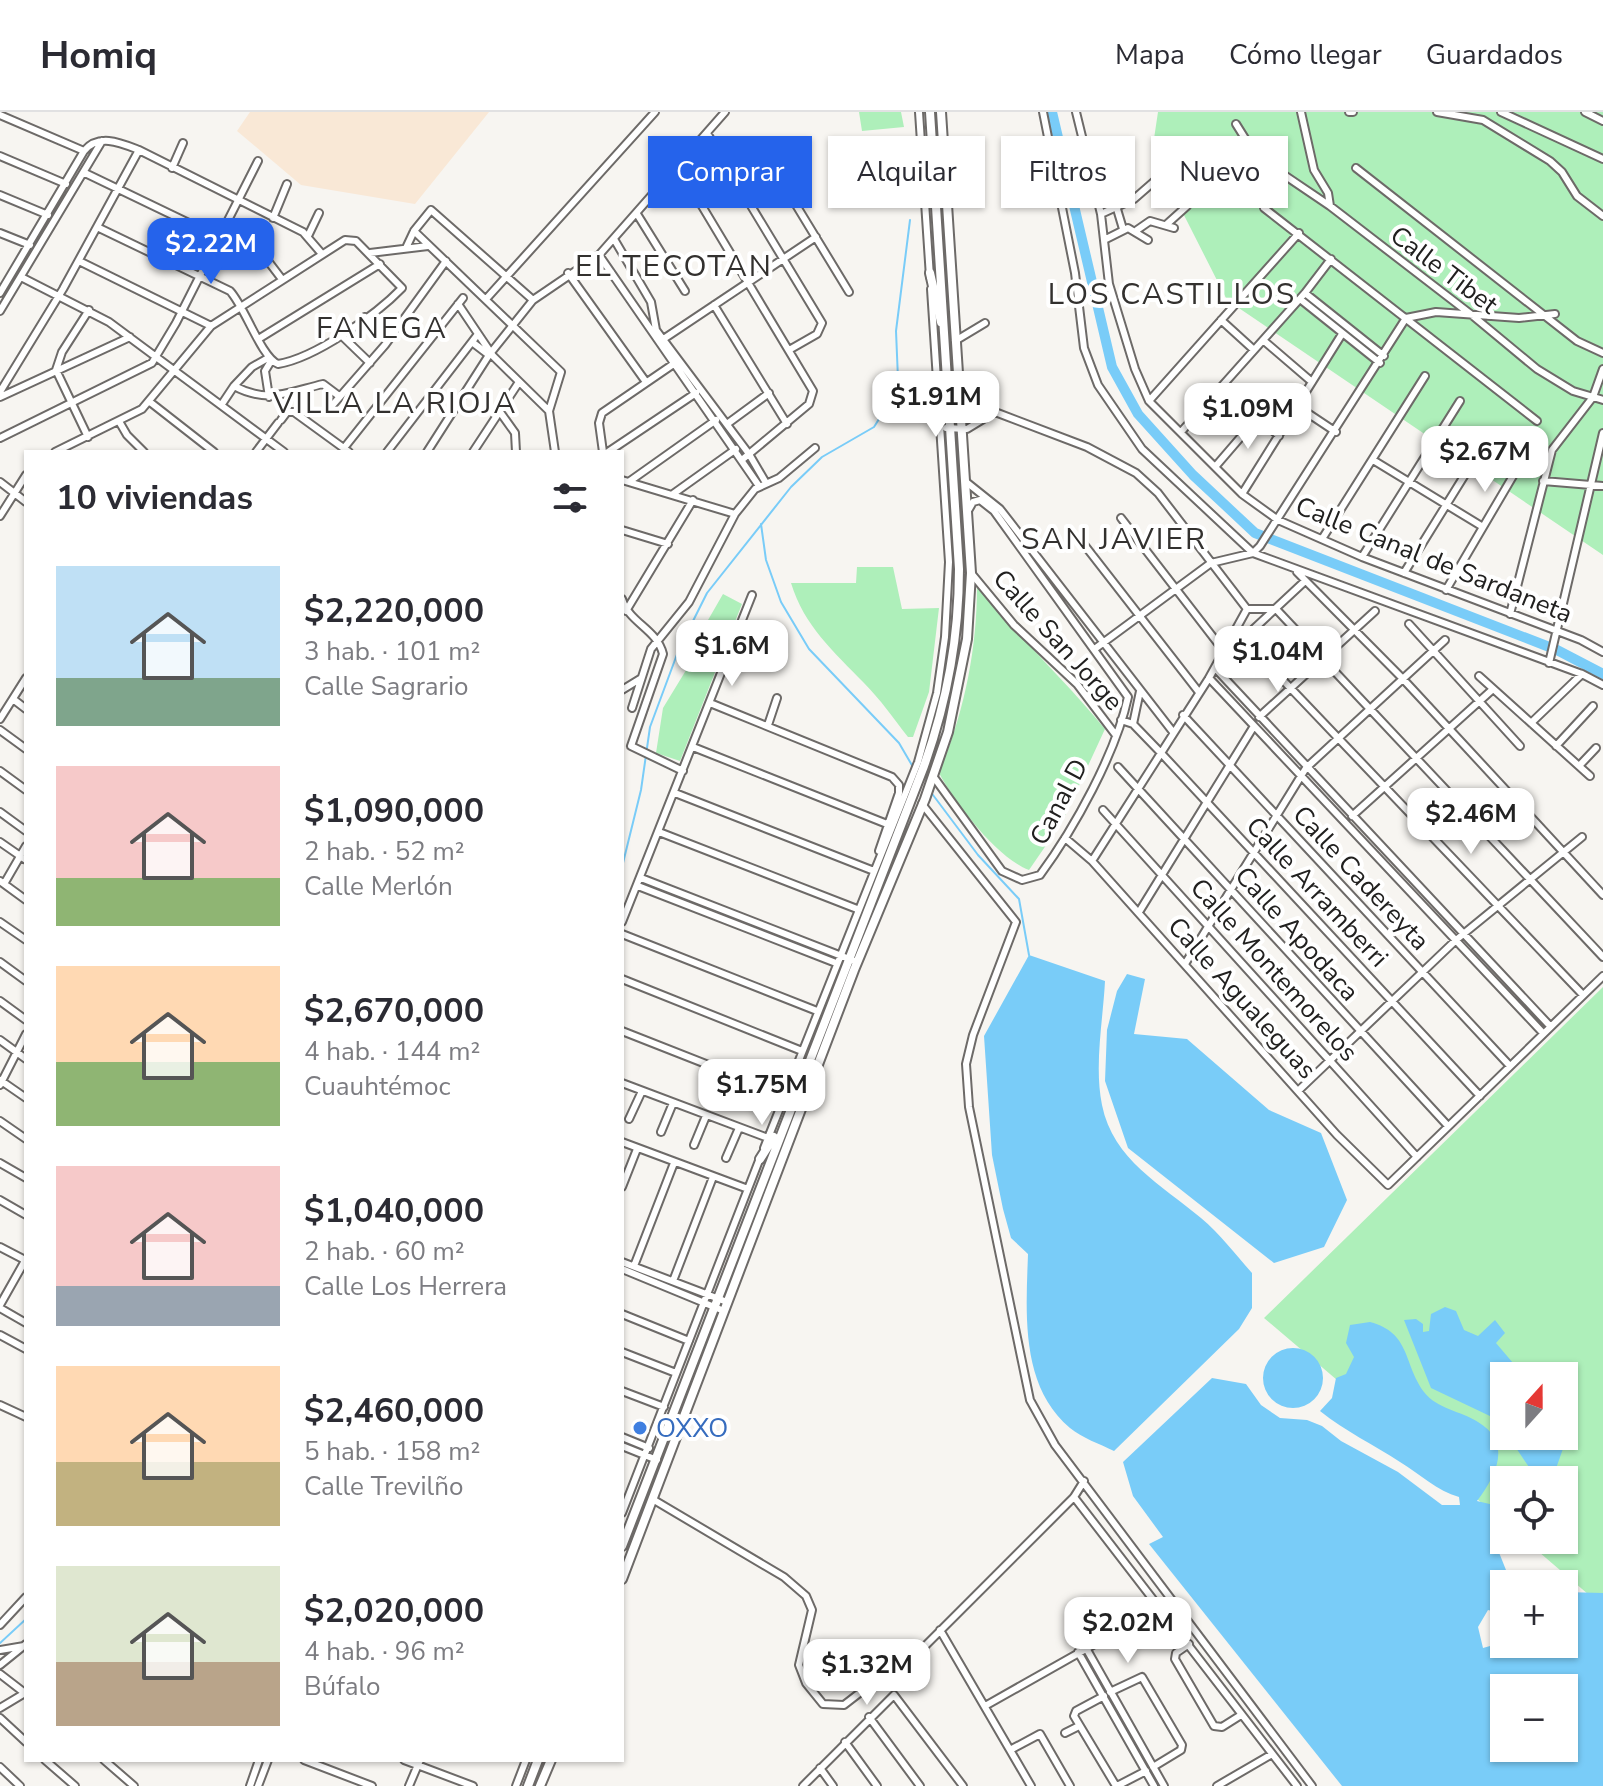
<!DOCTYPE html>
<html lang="es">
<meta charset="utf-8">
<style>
:root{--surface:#fff;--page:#f7f7f7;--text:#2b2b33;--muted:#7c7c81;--line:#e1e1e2;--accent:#2563eb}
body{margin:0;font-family:"Nunito Sans",sans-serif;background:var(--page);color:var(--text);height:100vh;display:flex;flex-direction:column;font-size:30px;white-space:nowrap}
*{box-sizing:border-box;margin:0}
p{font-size:26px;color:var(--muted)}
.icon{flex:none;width:44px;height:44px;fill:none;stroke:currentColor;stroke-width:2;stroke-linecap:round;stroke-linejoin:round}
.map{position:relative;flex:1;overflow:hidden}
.panel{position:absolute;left:24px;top:338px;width:600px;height:1312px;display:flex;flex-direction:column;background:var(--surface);border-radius:0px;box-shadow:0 2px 6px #0004}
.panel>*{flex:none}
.banner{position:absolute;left:648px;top:24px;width:760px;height:72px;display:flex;gap:16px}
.needle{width:52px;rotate:21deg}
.tools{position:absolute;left:1490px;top:1250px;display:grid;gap:16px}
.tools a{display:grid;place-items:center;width:88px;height:88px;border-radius:0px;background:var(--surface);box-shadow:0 2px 6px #0004;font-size:40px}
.price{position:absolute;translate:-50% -68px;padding:0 18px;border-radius:16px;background:#fff;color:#222;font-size:26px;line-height:52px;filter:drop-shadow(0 2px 4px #0008)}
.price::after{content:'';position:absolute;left:50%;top:48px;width:24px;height:18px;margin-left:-12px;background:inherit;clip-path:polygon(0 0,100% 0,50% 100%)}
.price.active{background:var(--accent);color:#fff}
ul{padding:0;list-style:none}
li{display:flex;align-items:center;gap:24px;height:200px;padding:0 32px}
li span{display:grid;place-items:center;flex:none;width:224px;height:160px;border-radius:0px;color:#555}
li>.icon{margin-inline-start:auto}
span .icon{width:96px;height:96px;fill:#fffc;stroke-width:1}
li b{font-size:34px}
h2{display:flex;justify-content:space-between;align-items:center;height:96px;padding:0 32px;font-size:34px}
.pill{padding:0 28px;border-radius:0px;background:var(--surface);box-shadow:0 2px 6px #0004;font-size:28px;line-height:72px}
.pill.active{background:var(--accent);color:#fff}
header{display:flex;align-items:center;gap:48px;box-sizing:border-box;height:112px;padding:0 40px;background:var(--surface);border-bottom:2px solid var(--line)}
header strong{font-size:38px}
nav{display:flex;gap:44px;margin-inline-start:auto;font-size:28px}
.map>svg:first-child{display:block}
.industrial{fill:#f9e8d6}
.green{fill:#aeefba;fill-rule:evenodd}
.water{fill:#79ccf8;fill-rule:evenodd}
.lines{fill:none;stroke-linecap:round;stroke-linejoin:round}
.stream{stroke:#79ccf8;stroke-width:2}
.river{stroke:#79ccf8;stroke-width:10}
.minor-casing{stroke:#6d6a68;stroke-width:10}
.major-casing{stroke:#6d6a68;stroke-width:12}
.minor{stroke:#fff;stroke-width:6}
.major{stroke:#fff;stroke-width:8}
.shop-dot{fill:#3f7fe0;stroke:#fff;stroke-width:3}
.labels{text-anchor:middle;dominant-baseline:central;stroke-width:8;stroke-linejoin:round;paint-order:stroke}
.street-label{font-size:26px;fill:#21201f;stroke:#fff}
.shop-label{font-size:26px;fill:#366cbe;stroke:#fff;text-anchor:start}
.quarter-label{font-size:30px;letter-spacing:2px;fill:#33312f;stroke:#fff}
</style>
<header>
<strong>Homiq</strong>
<nav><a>Mapa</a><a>Cómo llegar</a><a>Guardados</a></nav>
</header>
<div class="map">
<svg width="1603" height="1674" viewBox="0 0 1603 1674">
<rect width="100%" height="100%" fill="#f7f5f1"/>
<path class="industrial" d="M 250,0 L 489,0 L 415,92 L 301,73 L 237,19 Z"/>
<path class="green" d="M 859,0 L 901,0 L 904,15 L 862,19 Z
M 1158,0 L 1603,0 L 1603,443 L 1227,188 L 1152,40 Z
M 857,455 L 893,455 L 902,497 L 939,496 L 929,580 L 913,625 L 908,625 C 894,607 880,587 864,571 C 834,540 804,514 791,471 L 856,471 Z
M 977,474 C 1017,524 1064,567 1105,617 L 1062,710 L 1029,758 C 998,747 954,690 939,661 C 964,600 977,539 977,474 Z
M 723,482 L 742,492 L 680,649 L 656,641 L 663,596 L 691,550 L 704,515 Z
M 1603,875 L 1603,1495 L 1525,1428 L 1564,1428 L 1564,1368 L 1504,1368 L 1504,1410 L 1264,1206 ZM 1504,1264 L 1564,1264 L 1564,1324 L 1504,1324 Z"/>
<path class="water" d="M 1029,843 L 1105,869 C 1103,909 1094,953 1102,993 C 1113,1048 1162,1073 1201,1106 C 1220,1122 1236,1143 1252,1161 L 1252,1196 L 1239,1217 L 1114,1339 C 1100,1332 1082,1326 1070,1316 C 1020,1274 1026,1201 1028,1142 L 1011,1126 L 1003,1097 L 992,1043 L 984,924 Z
M 1127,862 L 1145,867 L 1134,922 L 1187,927 L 1269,998 L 1321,1021 L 1347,1088 L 1324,1135 L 1274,1151 L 1128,1036 L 1105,969 L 1107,918 L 1117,879 Z
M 1445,1195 L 1456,1199 L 1464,1218 L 1478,1224 L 1495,1208 L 1505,1221 L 1496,1231 L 1513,1251 L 1527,1252 L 1535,1264 L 1504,1264 L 1504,1319 L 1492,1305 L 1431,1276 L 1404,1208 L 1416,1207 L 1423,1212 L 1423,1220 L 1429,1219 L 1431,1202 Z
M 1370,1210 C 1411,1221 1403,1251 1424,1280 C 1437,1297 1461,1299 1478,1310 C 1513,1331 1496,1364 1477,1389 L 1498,1394 L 1503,1408 L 1492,1423 L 1508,1463 L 1517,1472 L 1504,1472 L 1504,1502 L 1488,1498 L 1478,1515 L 1483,1536 L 1504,1530 L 1578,1534 L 1564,1525 L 1564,1480 L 1603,1481 L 1603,1674 L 1342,1674 L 1149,1432 L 1163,1425 L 1133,1384 L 1123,1350 L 1212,1266 L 1246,1272 L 1261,1293 L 1280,1306 L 1307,1308 L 1322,1314 L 1341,1329 L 1398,1360 L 1442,1393 L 1460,1393 L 1459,1385 C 1437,1379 1420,1362 1400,1350 C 1373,1332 1346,1320 1320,1299 L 1332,1286 L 1336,1266 L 1346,1262 L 1354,1245 L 1346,1231 L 1350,1213 ZM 1564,1576 L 1564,1636 L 1504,1636 L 1504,1576 Z
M1263 1266a30 30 0 1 1 60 0a30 30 0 1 1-60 0Z
M 1508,1324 L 1563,1324 L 1566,1328 L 1552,1368 L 1533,1361 Z"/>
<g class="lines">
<path class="stream" d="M 761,412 L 766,448 L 781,490 L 809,537 L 899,631 L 913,655
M 930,679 L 978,743 L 1019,787 L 1029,843
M 622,755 L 641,678 L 650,615 L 679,537 L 707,481 L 791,375 L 822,345 L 874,315 L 894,283 L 898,267 L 896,219 L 910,108
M 0,1531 L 26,1507"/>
<path class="river" d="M 1052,0 L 1112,255 L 1138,302 L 1193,363 L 1255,421 L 1557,538 L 1603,562"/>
<defs>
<path id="minor" d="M 919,0 L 930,165
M 1043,0 L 1075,161 L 1084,236 L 1098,273 L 1142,337 L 1253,441 L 1582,562 L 1603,573
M 1076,0 L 1101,102 L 1109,172 L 1135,257 L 1149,289 L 1242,382 L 1278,408 L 1362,445 L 1581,528 L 1603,540
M 1301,0 L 1314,58 L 1328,81 L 1330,94
M 1349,0 L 1353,0
M 1437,0 L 1483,8 L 1550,49 L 1562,60 L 1577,84 L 1603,104
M 1501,0 L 1603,47
M 1585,0 L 1603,9
M 0,3 L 84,39
M 1236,12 L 1256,44 L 1330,94 L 1473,204 L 1537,257 L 1573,279 L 1603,288
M 707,21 L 822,211 L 817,222 L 789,238
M 0,44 L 66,72
M 678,54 L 813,279 L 809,292 L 743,347
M 172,56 L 183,31
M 1356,56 L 1577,229 L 1603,241
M 85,61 L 268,149 L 281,166
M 0,83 L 48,103
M 1060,83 L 1096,75
M 793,88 L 849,180
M 1264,96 L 1537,309
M 1117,97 L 1123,117
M 637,102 L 685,179
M 1101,102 L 1134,87 L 1165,60 L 1203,79
M 273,106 L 287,72
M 1167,112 L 1187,94
M 1137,118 L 1150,109 L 1174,116
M 414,119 L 561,260 L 549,299
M 0,121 L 30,133
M 308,124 L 319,101
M 614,127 L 651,190 L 656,218 L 749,342 L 766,371
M 1104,128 L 1128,116 L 1148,128
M 406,136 L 414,119 L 431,98 L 533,188
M 370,141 L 428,134
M 599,143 L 759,374
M 79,149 L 211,214
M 568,161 L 646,270
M 21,165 L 109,210 L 284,340
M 0,181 L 84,39 C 99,21 121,31 139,38 L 303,120 L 322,142
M 1305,181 L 1384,244
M 487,186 L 655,0
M 1300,187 L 1380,251
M 458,192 L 493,244 L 549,299 L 555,340
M 714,193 L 787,312
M 0,199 L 102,29
M 365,205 L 391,225
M 1406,206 L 1436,200 L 1519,206 L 1555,202
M 1221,208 L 1254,238
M 340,222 L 370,251
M 260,226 L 380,152
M 662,228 L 816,125
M 1263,228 L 1312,270
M 955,229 L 985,211
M 472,230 L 489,243
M 234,274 L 252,255 L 268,246
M 1223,274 L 1279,324
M 0,280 L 63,177 L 139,38
M 0,285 L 130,225
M 269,285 L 265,259 L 271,249
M 1149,289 L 1299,121
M 150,290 L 214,340
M 222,292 L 234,274 C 268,292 289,280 323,272 L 339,284
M 1297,294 L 1336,320
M 330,296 L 385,233 L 446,149
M 500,300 L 515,321 L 516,340
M 281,308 L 287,300 L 294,300 L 349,340
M 120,311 L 127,323 L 144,340
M 727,312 L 769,281
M 946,316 L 967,317 L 995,300 L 1087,335 L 1136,361 L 1158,381 L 1247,497
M 1181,320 L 1305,181 L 1331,147
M 88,325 L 56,258 L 62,240 L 89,198
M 0,326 L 152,251 L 176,211 L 258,49
M 344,336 L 463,186
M 55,340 L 142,297 L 211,214 L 345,128 L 356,129 L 402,176 C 376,203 315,246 278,252 C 261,245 245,195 230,179 L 97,115
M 256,340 L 278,311
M 387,340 L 478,222
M 427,340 L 489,243 L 533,188 L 599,143 L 725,0
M 473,340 L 519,270
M 603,340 L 599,311 L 602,301 L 675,251
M 608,340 L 696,281
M 1373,348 L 1483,415
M 1215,355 L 1258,305
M 622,368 L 735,402
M 630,369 L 716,308
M 965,369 L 1000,397 L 1173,620
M 1543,369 L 1603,374
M 0,370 L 26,390
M 673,382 L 736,337
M 1242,382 L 1342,222
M 0,404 L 26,363
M 1121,406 L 1223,538
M 622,418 L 668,432
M 1079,426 L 1198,579
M 1322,427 L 1425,264
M 1362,445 L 1460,289
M 1297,460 L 1403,567 L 1603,783
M 971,461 L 1014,513 L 1077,572 L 1115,622
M 1404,461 L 1492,319
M 1446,478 L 1513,364
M 622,487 C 629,511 657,517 663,542 L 631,634 L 683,659
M 1247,497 L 1276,497 L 1603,845
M 626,499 L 693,388
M 1510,502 L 1552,338 L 1593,285 L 1603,257
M 1409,512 L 1520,634
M 1237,520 L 1583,883
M 1244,526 L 1305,469
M 1096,536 L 1211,451 L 1253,441 L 1260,434 L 1406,206
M 1549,551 L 1603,321
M 1215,556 L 1550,914
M 1479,564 L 1590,664
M 1209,566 L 1543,921
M 622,578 L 640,567
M 13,587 L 26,597
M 710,591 L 892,665 L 899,673 L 899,681 L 879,739
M 632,596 L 651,537 L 689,490 L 735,402 L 755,377 L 779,366 L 815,336
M 1183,603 L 1510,954
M 1259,605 L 1375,499
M 0,607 L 26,566
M 1121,608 L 1133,612 L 1161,641 L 1480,984
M 1531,611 L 1582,562
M 1133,612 L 1140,579
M 768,613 L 777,586
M 0,618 L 26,637
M 1556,634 L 1593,594
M 693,635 L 887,712
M 1579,654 L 1596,636
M 1118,655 L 1448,1014
M 0,659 L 26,678
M 933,664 L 1002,759 L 1022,768 L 1040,763 C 1074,717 1116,641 1128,585 L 994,399 L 980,388 L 973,390 L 969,397
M 675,681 L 874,759
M 922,692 L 1016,810 L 973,923 L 966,952 L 969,995 L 1030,1288 L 1055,1333 L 1312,1674
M 1103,698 L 1417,1045
M 0,700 L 26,719
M 1352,704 L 1493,577
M 659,720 L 857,797
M 1065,726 L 1092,749 L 1337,1023 L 1388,1073 L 1603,864
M 0,730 L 26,748
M 1092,749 L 1209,566 L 1247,497
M 641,766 L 857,850
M 0,769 L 26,788
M 4,772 L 26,734
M 638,774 L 836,851
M 1139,800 L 1254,614
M 0,810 L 26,828
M 622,810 L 752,483
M 622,822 L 817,899
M 0,850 L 26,869
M 1185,852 L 1306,656 L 1445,528
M 622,867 L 802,939
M 0,889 L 26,908
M 622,919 L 785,983
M 0,928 L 26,947
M 0,968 L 26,986
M 622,971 L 768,1026
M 0,973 L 26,922
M 1298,979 L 1456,828 L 1582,725
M 629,1007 L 642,979
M 0,1009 L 26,1027
M 661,1020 L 673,991
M 622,1030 L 748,1077
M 694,1033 L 706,1004
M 764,1036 L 918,650 L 937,581 L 945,525 L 949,450 L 931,177
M 726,1046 L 739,1016
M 0,1051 L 26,1066
M 622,1075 L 637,1037
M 0,1088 L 26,1103
M 0,1135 L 25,1148
M 622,1150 L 727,1190
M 634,1154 L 674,1051
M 622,1157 L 724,1199
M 673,1169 L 713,1065
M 0,1193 L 26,1147
M 0,1196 L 26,1211
M 622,1202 L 689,1229
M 0,1223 L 26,1237
M 622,1240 L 676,1261
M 622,1279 L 664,1295
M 0,1293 L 26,1305
M 622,1325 L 649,1336
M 622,1334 L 657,1348
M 1074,1385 L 1297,1674
M 654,1388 L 784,1465 L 806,1484 L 812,1498 L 799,1553 L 806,1571 L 823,1592 L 844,1593 L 875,1569 L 904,1555 L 1074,1385 L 1084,1369
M 622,1401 L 760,1046
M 0,1513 L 26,1485
M 940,1518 L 1031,1674
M 1189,1532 L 1176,1541 L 1175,1547 L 1214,1614 L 1222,1615 L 1241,1603
M 1086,1536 L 1164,1674
M 0,1538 L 24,1534
M 1078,1540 L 1154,1674
M 0,1553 L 26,1532
M 0,1562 L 26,1582
M 1110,1580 L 1142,1565 L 1182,1633 L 1181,1638 L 1153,1655
M 1104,1584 L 1076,1599 L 1074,1604 L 1116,1674
M 985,1594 L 1162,1494
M 0,1596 L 25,1581
M 869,1605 L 920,1674
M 0,1606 L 26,1630
M 1065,1621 L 1079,1614
M 845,1630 L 877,1674
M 1010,1638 L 1040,1622 L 1070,1674
M 45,1648 L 75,1674
M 104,1648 L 134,1674
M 304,1648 L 372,1674
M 404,1648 L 473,1674
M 0,1655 L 20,1674
M 820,1656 L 833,1674
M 250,1674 L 259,1648
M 258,1674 L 268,1648
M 409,1674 L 420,1648
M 516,1674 L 526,1648
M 803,1674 L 894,1583 L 963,1674
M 1117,1674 L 1146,1659
M 1217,1674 L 1272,1642"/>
<path id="major" d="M 930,161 L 941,210
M 760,1047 L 774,1025
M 622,1434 L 924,654 C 947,589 959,527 959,457 L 930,0
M 622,1467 L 854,858 L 925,687 L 948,620 L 967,527 L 971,461 L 941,0
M 528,1674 L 538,1648
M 540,1674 L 551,1648"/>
</defs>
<use href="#minor" class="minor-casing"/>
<use href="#major" class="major-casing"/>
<use href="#minor" class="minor"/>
<use href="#major" class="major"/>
</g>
<circle class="shop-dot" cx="640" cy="1316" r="8"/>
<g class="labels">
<g class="street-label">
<text transform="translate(1444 158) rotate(37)">Calle Tibet</text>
<text transform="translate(1434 448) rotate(22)">Calle Canal de Sardaneta</text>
<text transform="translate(1058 528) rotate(48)">Calle San Jorge</text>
<text transform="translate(1059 690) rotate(-62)">Canal D</text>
<text transform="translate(1361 766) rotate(47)">Calle Cadereyta</text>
<text transform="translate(1317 780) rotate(47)">Calle Arramberri</text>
<text transform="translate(1297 822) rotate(48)">Calle Apodaca</text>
<text transform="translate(1274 858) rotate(48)">Calle Montemorelos</text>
<text transform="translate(1242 886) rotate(48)">Calle Agualeguas</text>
</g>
<g class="shop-label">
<text x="656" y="1316">OXXO</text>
</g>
<g class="quarter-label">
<text x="674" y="154">EL TECOTAN</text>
<text x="1172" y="182">LOS CASTILLOS</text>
<text x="382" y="216">FANEGA</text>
<text x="395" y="291">VILLA LA RIOJA</text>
<text x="1114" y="427">SAN JAVIER</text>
</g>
</g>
</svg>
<div class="tools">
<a><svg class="needle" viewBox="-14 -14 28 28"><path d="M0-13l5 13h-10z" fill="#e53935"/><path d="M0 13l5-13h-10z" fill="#7c7c81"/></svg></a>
<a><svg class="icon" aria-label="locate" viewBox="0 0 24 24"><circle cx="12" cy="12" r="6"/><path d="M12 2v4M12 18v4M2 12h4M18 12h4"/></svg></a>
<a>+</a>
<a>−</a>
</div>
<b class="price active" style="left:211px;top:174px">$2.22M</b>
<b class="price" style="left:936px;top:327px">$1.91M</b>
<b class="price" style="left:1248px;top:339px">$1.09M</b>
<b class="price" style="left:1485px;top:382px">$2.67M</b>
<b class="price" style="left:732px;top:576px">$1.6M</b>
<b class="price" style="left:1278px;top:582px">$1.04M</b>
<b class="price" style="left:1471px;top:744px">$2.46M</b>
<b class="price" style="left:762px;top:1015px">$1.75M</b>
<b class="price" style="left:1128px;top:1553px">$2.02M</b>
<b class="price" style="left:867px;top:1595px">$1.32M</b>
<div class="banner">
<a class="pill active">Comprar</a>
<a class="pill">Alquilar</a>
<a class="pill">Filtros</a>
<a class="pill">Nuevo</a>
</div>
<section class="panel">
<h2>10 viviendas<svg class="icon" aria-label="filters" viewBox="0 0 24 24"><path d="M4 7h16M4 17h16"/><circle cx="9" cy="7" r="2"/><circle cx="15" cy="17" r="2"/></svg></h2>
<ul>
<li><span style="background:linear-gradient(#bfe0f5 70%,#7fa58c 0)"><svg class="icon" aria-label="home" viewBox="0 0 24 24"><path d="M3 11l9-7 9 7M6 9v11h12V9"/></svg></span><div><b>$2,220,000</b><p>3 hab. · 101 m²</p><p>Calle Sagrario</p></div></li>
<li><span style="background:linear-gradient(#f6c9c9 70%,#8fb573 0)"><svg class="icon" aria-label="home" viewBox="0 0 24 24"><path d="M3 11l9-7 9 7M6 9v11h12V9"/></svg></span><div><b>$1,090,000</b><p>2 hab. · 52 m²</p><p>Calle Merlón</p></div></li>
<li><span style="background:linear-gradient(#ffd9b3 60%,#8fb573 0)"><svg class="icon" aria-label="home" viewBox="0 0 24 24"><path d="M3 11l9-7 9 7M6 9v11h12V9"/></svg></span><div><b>$2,670,000</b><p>4 hab. · 144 m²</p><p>Cuauhtémoc</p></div></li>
<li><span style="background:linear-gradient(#f6c9c9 75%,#9aa5b1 0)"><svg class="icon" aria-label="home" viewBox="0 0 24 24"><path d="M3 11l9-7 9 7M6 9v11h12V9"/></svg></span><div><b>$1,040,000</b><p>2 hab. · 60 m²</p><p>Calle Los Herrera</p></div></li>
<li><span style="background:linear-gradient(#ffd9b3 60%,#c2b280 0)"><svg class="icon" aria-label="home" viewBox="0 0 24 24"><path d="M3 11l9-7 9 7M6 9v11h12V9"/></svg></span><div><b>$2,460,000</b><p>5 hab. · 158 m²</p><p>Calle Trevilño</p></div></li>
<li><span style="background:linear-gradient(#dfe7d0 60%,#b9a48a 0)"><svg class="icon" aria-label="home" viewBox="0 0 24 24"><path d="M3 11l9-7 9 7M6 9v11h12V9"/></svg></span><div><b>$2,020,000</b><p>4 hab. · 96 m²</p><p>Búfalo</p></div></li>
</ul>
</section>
</div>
